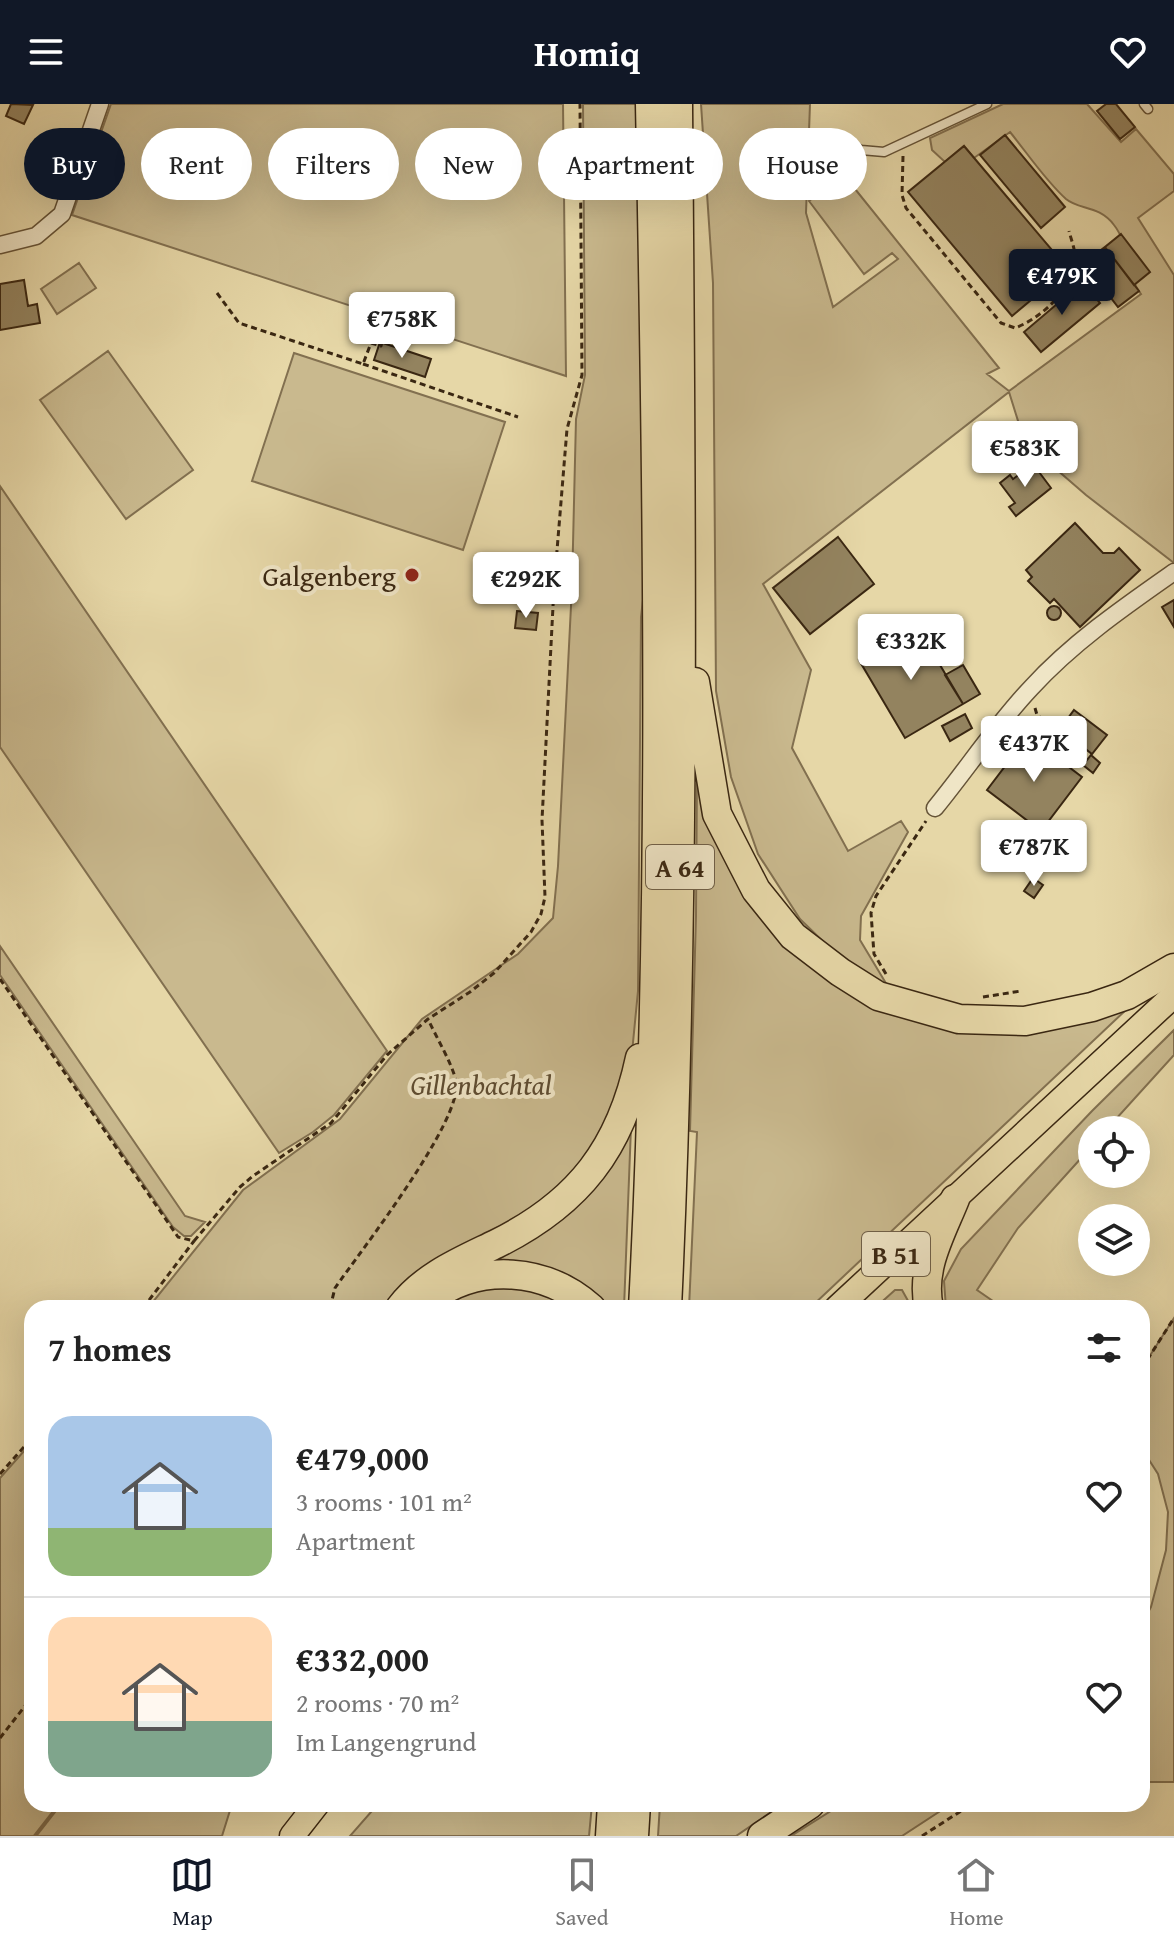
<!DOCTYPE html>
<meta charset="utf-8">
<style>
:root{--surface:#fff;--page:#f6f6f6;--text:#222;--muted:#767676;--line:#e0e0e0;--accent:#111827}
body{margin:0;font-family:"Gentium Book Plus",serif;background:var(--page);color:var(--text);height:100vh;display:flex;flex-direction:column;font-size:30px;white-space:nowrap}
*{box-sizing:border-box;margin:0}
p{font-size:26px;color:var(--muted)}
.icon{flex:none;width:44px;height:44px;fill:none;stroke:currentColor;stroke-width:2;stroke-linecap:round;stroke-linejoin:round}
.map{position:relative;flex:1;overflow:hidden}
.side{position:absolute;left:24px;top:1196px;width:1126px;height:512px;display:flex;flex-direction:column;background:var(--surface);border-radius:24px;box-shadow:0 8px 32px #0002}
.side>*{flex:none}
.hud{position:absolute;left:24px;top:24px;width:1126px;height:72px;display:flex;gap:16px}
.tools{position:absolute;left:1078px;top:1012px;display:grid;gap:16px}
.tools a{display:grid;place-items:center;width:72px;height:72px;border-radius:50%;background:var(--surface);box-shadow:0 8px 32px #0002;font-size:40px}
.price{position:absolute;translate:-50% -68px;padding:0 18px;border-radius:8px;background:#fff;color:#222;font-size:26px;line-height:52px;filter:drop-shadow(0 2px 4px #0008)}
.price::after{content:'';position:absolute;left:50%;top:48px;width:24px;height:18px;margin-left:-12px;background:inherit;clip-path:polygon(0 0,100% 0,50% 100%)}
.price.active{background:var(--accent);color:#fff}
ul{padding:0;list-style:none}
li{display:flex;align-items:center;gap:24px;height:200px;padding:0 24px}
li+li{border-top:2px solid var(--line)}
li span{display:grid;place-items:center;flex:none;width:224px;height:160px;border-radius:24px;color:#555}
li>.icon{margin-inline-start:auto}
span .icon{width:96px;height:96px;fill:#fffc;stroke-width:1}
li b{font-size:34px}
h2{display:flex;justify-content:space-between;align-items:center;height:96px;padding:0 24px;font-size:34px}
.pill{padding:0 28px;border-radius:36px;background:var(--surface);box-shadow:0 8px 32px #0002;font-size:28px;line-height:72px}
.pill.active{background:var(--accent);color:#fff}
header{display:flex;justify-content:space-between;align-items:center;height:104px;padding:0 24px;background:var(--accent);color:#fff;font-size:36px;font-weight:700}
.tab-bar{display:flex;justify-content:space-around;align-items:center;height:112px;border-top:2px solid var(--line);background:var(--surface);font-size:22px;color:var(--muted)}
.tab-bar a{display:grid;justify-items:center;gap:4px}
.tab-bar .active{color:var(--accent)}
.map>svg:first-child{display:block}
.green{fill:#c9b98e;stroke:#827050;stroke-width:2}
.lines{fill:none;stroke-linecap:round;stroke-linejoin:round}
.stream{stroke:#7e6d4d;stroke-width:4}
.building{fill:#93835f;stroke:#3a2712;stroke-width:2}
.service-casing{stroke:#655337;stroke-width:11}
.minor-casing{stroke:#655337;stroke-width:19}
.primary-casing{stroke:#3a2712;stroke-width:27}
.motorway-casing{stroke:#3a2712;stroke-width:31}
.path{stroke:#3a2712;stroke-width:3;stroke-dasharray:6 4;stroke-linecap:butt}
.service{stroke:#efe5c6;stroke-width:8}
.minor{stroke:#efe5c6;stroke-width:16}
.primary{stroke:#e6d7a7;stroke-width:24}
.motorway{stroke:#e6d7a7;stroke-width:28}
.poi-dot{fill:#8f2418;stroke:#efe5c6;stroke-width:3}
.labels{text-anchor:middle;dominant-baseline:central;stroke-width:8;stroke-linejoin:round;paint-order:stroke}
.shield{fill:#efe5c6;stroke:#706048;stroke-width:2}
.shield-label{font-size:26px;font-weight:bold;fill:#3a2712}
.poi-label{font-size:28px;fill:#3a2712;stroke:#efe5c6;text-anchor:end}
.park-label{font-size:28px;font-style:italic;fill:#5e4c31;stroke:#efe5c6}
</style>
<header><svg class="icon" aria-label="menu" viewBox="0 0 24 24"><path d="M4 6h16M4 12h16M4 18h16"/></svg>Homiq<svg class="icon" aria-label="heart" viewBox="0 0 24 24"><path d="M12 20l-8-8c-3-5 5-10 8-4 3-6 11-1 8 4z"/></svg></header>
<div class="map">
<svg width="1174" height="1732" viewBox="0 0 1174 1732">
<rect width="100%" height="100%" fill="#e6d7a7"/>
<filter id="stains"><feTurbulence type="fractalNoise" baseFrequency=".0025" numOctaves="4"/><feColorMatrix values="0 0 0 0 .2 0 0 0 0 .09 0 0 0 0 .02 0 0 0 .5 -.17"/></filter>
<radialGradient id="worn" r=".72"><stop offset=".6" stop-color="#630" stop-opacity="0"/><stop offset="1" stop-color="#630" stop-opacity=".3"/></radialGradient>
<path class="green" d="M 111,0 L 563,0 L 566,272 L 72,111 Z
M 583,0 L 639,0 L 645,478 L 641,513 L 638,887 L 631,959 L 599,1043 L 523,1116 L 442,1154 L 380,1204 L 148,1204 L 243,1086 L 340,1015 L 422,915 L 518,850 L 553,814 L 558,762 L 572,482 L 576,315 L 585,271 Z
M 701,0 L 810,0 L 806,109 L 833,203 L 898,155 L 892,149 L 864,170 L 809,97 L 843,70 L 999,264 L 987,270 L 1009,287 L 1141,190 C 1125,170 1130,141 1114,121 C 1099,101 1079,106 1066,95 C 1045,76 1028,50 1010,28 L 974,54 L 964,42 L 945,58 L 932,46 L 930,34 L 1003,0 L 1087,0 L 1121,38 L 1136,25 L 1174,70 L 1174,87 L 1138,114 L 1174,171 L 1174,459 L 1086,391 L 1041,352 L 1019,320 L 1009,288 L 763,480 L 811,566 L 792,644 L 848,747 L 901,717 L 908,728 L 861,812 L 860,836 L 887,881 L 838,852 L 800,815 L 758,750 L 731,673 L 716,587 L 713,179 Z
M 79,159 L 96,184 L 57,210 L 41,185 Z
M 108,247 L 193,366 L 126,415 L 40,296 Z
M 294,249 L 505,318 L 463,446 L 252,377 Z
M 0,382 L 387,947 L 334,1011 L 313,1028 L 279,1049 L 0,643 Z
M 697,671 L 732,767 L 887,905 L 1128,904 L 810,1204 L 689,1204 L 697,1028 L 690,1027 L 696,812 Z
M 0,842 L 185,1112 L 205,1118 L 191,1132 L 184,1132 L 173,1123 L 0,871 Z
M 1174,926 L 1174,951 L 1106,1026 L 1092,1026 L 1092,1042 L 1018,1124 L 977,1186 L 1003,1204 L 946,1204 L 944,1177 L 961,1145 L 1092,1007 Z
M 631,1023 L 624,1204 L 600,1204 L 470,1167 Z
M 504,1175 L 577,1204 L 434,1204 Z
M 895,1186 L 902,1186 L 912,1204 L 875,1204 Z
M 1174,1214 L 1174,1678 L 1142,1678 L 1142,1520 L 1151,1503 L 1166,1446 L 1168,1408 L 1158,1370 L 1142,1345 L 1142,1264 Z
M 32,1338 L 32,1700 L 232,1700 L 222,1732 L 0,1732 L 0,1374 Z
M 378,1700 L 592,1700 L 589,1732 L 350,1732 Z
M 660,1700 L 783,1700 L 736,1732 L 658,1732 Z
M 842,1700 L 951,1700 L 902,1732 L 791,1732 Z"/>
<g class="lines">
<path class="stream" d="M 35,1732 L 60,1700"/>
</g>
<path class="building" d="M 11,0 L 33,1 L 24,20 L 6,12 Z
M 1106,0 L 1116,0 L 1135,23 L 1120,35 L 1097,7 Z
M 1005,31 L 1065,103 L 1041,124 L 980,51 Z
M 964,42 L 1068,165 L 1012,212 L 908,88 Z
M 1121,130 L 1150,168 L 1134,181 L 1105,143 Z
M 1105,143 L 1139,187 L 1118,203 L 1084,159 Z
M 24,176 L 28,202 L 37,200 L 40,219 L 0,226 L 0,180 Z
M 1083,178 L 1100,199 L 1041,248 L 1024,228 Z
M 380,238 L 431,255 L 425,273 L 374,256 Z
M 1031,362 L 1034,366 L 1036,364 L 1051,384 L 1016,412 L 1009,403 L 1015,399 L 1000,379 L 1010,371 L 1013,375 Z
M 1075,419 L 1103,449 L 1114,449 L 1119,444 L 1140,466 L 1080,523 L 1054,495 L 1050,499 L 1028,477 L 1032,473 L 1026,466 Z
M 838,433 L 874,480 L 810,530 L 773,484 Z
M 1174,496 L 1174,523 L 1162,503 Z
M1047 509a7 7 0 1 1 14 0a7 7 0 1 1-14 0Z
M 517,507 L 538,509 L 536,526 L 515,524 Z
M 917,522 L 963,600 L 905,634 L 859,556 Z
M 963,561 L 980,590 L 963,600 L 945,571 Z
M 1074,606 L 1107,631 L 1092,650 L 1060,625 Z
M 965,610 L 972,624 L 950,637 L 942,622 Z
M 1028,632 L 1082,673 L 1041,727 L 987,686 Z
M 1091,651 L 1100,659 L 1093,669 L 1083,661 Z
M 1033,774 L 1043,781 L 1034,794 L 1024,787 Z"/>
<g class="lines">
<defs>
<path id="service" d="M 1144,0 L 1148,5
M 852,41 L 861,46 L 884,48 L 987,0"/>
<path id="minor" d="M 0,141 L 36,132 L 62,110 L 100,0
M 935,704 C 967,665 996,621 1031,584 C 1072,539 1124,503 1174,468"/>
<path id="primary" d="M 837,1204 L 1174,891
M 292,1732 L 317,1700"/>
<path id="motorway" d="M 695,578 L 717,710 L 756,786 L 793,832 L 840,868 L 878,892 L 959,915 L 1025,917 L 1092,903 L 1127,891 L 1174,864
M 430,1195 C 480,1158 546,1164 591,1204
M 400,1204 C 424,1172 461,1157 496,1140 C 579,1099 621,1044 640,954
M 643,1204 C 664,803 658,401 650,0
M 667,1204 C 686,803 681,402 678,0
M 929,1204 C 920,1165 941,1130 955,1095
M 610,1732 L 612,1700
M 634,1732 L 636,1700
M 762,1732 L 810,1700"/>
</defs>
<use href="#service" class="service-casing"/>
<use href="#minor" class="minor-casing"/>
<use href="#primary" class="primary-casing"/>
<use href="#motorway" class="motorway-casing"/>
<path class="path" d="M 903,52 L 902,91 L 906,104 L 1001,219 L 1015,224 C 1042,214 1074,184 1075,153 C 1075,145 1071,135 1069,127
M 217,189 L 239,219 L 363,260 L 371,239 L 381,242 L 383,234 L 373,220
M 363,260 L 518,313
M 1035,604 L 1037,611 L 1072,638
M 886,870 L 874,850 L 871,809 L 876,792 L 926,717
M 0,875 L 178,1133 L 194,1137 L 240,1083 L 253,1072 L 331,1019 L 387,951 L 428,915 L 470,888 L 494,869 L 531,828 L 541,810 L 545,793 L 542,716 L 554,483 L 567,325 L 582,271 L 580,0
M 983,893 L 1021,887
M 143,1204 L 194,1137
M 330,1204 L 335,1184 C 360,1148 464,1015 456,977 C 452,959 436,933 428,915
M 1142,1264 L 1174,1214
M 0,1370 L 32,1334
M 0,1634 L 32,1593
M 922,1732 L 972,1700"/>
<use href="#service" class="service"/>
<use href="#minor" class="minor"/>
<use href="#primary" class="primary"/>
<use href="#motorway" class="motorway"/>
</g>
<circle class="poi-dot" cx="412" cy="471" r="8"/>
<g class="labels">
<g class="shield">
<rect x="646" y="741" width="68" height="44" rx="6"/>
<rect x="862" y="1128" width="68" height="44" rx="6"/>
</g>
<g class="shield-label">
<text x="680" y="763">A 64</text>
<text x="896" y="1150">B 51</text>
</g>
<g class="poi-label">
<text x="396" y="471">Galgenberg</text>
</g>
<g class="park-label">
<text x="481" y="980">Gillenbachtal</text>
</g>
</g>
<rect width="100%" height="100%" filter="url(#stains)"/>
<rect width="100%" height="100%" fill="url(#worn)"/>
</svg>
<div class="tools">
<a><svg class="icon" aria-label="locate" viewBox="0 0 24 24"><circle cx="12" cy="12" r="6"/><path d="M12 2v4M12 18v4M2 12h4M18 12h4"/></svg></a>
<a><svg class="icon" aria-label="layers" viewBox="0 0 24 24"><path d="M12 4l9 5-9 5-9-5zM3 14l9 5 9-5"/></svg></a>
</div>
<b class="price active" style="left:1062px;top:213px">€479K</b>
<b class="price" style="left:402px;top:256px">€758K</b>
<b class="price" style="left:1025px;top:385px">€583K</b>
<b class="price" style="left:526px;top:516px">€292K</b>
<b class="price" style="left:911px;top:578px">€332K</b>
<b class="price" style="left:1034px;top:680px">€437K</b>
<b class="price" style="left:1034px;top:784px">€787K</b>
<div class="hud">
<a class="pill active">Buy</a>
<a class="pill">Rent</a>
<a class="pill">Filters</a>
<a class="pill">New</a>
<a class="pill">Apartment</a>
<a class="pill">House</a>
</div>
<section class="side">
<h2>7 homes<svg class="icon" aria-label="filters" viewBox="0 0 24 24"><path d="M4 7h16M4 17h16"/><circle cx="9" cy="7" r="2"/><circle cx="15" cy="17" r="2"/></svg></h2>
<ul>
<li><span style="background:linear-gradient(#a9c7e8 70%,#8fb573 0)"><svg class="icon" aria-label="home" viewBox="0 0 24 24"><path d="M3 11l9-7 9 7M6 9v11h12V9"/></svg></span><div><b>€479,000</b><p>3 rooms · 101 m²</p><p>Apartment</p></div><svg class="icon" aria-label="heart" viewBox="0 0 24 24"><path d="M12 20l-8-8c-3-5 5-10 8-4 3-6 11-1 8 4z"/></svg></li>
<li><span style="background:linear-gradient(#ffd9b3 65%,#7fa58c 0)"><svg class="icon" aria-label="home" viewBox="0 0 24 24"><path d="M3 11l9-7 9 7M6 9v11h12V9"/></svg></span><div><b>€332,000</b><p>2 rooms · 70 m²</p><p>Im Langengrund</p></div><svg class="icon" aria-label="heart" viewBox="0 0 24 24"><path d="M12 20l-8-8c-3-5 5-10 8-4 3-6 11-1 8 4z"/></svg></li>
</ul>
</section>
</div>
<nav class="tab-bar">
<a class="active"><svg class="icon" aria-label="map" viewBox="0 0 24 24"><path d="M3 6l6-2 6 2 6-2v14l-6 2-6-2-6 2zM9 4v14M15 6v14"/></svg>Map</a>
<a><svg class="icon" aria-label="saved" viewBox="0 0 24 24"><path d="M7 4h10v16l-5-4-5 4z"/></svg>Saved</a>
<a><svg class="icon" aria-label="home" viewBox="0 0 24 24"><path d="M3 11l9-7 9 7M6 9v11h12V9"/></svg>Home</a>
</nav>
